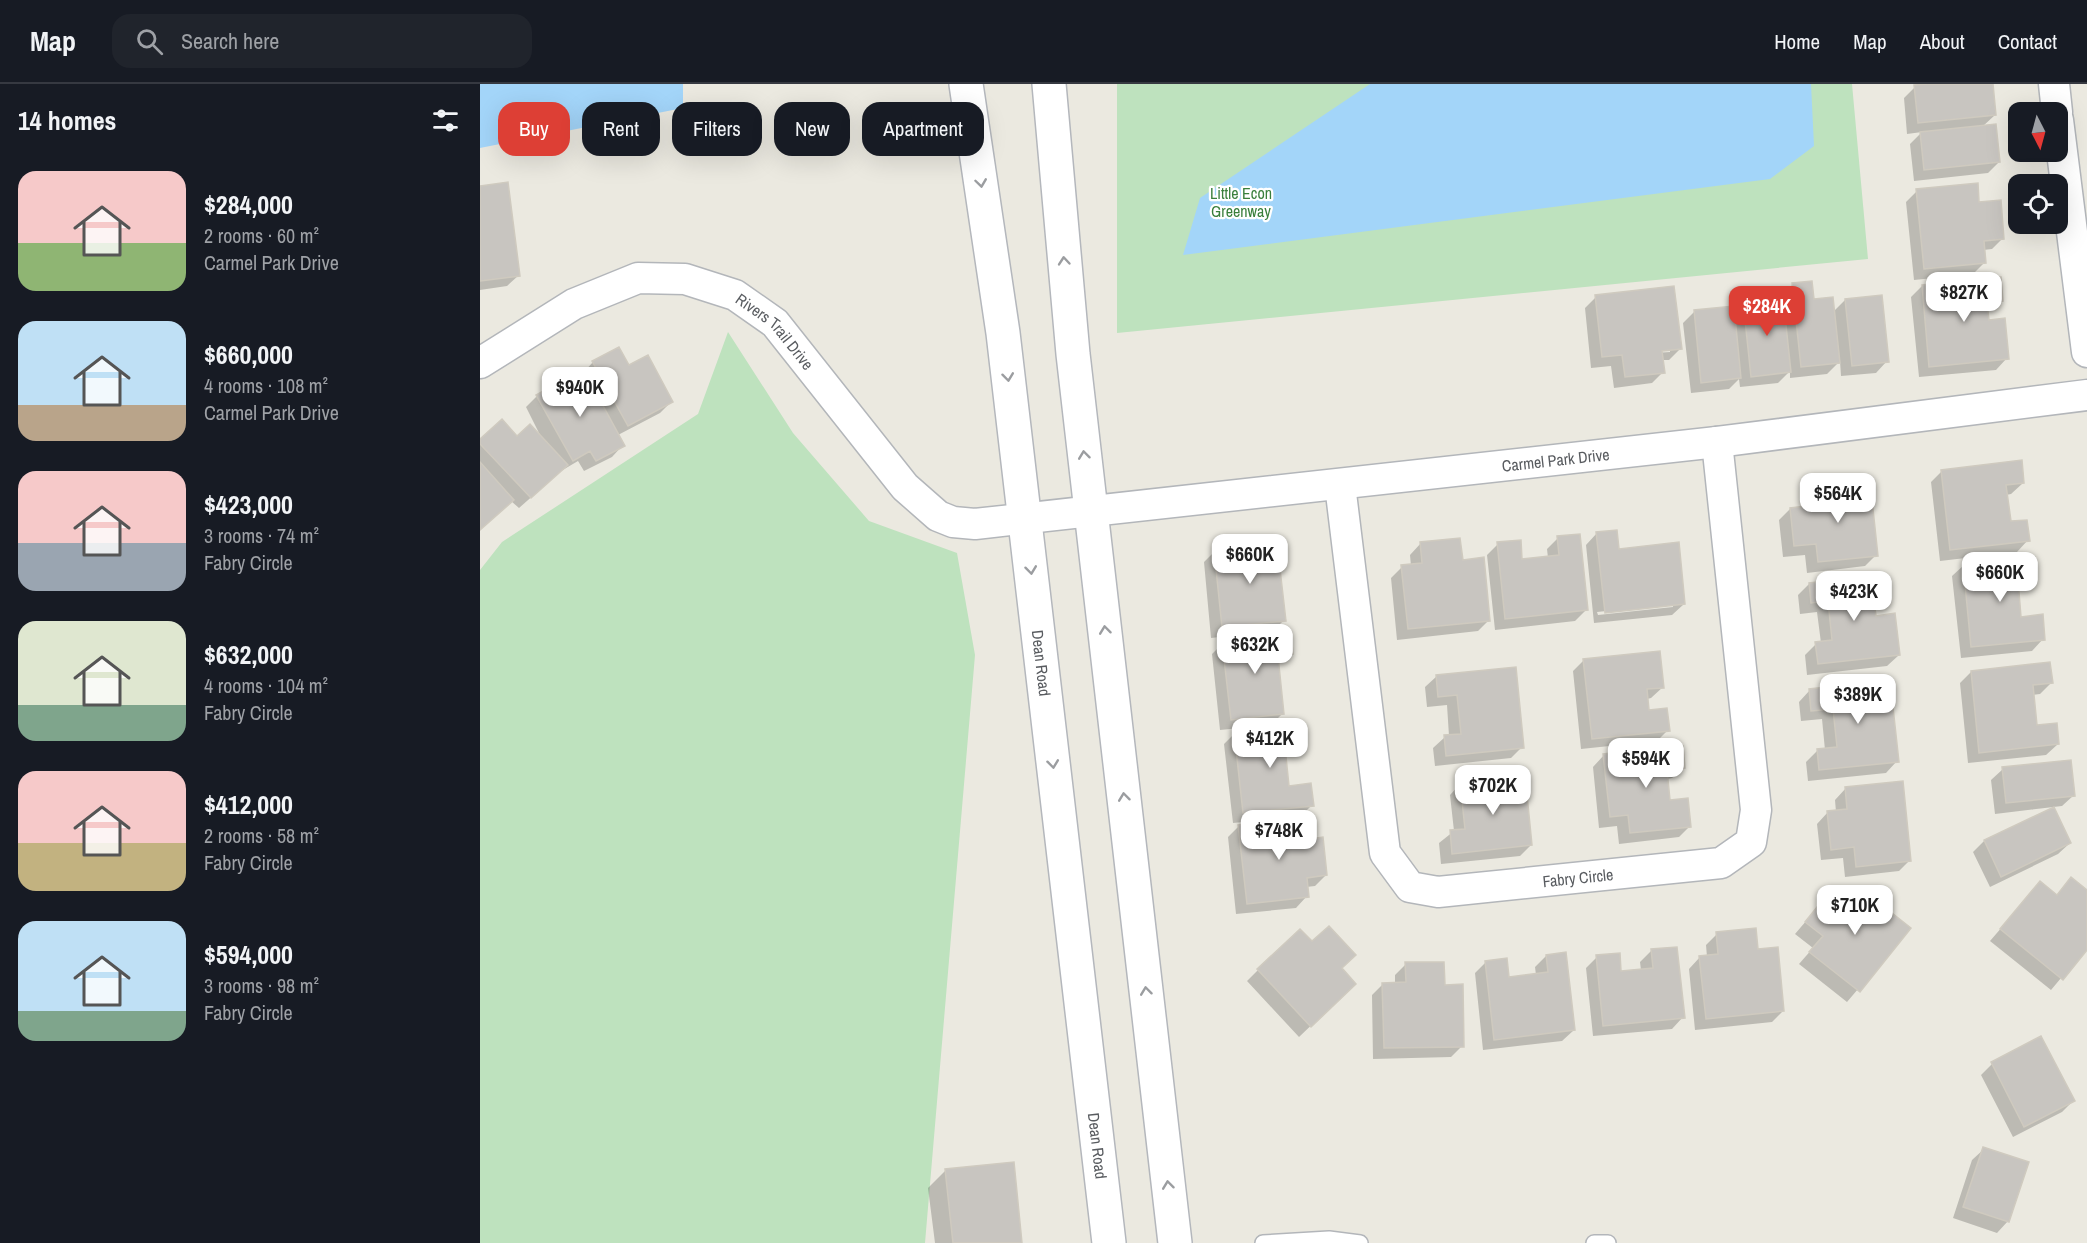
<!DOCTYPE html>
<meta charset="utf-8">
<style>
:root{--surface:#171b24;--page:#20242c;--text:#f1f3f6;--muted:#9ea1a6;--line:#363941;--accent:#dd3f35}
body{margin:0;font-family:"Archivo Narrow",sans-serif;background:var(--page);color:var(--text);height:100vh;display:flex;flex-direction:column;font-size:22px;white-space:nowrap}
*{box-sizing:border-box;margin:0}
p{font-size:20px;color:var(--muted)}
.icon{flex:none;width:33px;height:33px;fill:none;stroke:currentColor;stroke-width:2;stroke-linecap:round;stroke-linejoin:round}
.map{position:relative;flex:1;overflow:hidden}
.drawer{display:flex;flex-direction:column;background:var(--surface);width:480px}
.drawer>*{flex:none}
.guide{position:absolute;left:18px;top:18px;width:570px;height:54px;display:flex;gap:12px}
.needle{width:39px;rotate:174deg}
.fabs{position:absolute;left:1528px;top:18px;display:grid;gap:12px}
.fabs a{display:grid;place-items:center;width:60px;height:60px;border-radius:12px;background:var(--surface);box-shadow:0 6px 24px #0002;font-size:30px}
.price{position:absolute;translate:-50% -51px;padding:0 14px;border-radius:12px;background:#fff;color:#222;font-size:20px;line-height:39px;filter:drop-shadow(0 2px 3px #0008)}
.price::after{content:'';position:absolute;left:50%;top:36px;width:18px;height:14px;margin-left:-9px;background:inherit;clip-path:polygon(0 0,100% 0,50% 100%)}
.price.current{background:var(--accent);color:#fff}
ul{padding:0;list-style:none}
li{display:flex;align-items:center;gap:18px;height:150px;padding:0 18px}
li span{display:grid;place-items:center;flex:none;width:168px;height:120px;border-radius:18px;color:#555}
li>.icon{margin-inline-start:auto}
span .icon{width:72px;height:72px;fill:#fffc;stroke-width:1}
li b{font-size:26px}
h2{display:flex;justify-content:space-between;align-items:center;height:72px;padding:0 18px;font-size:26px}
.pill{padding:0 21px;border-radius:18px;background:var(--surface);box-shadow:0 6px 24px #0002;font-size:21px;line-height:54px}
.pill.current{background:var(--accent);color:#fff}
header{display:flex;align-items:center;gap:36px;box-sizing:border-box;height:84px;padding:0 30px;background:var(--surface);border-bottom:2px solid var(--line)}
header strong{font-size:28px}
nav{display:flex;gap:33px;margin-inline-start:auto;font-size:21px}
.search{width:420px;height:54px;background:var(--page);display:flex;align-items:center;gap:15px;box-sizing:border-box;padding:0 21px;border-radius:18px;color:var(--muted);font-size:22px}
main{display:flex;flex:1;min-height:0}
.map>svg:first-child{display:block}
.green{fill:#bee2be}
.water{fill:#a3d5f9}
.shadow{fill:#0003;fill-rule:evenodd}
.building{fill:#c8c5c0;stroke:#cfcabf;stroke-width:1.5}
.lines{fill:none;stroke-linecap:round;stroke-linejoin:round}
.service-casing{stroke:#b3b6ba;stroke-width:18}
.minor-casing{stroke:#b3b6ba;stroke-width:33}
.secondary-casing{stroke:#b4b7bc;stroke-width:36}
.service{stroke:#fff;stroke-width:15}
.minor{stroke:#fff;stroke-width:30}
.secondary{stroke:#fff;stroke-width:33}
.oneway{stroke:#9b9da0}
.labels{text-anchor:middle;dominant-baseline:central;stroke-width:4.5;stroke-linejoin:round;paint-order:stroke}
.park-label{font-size:16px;fill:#397f3b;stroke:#fff}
.street-label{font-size:16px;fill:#595c60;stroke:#fff}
</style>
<header>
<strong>Map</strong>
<div class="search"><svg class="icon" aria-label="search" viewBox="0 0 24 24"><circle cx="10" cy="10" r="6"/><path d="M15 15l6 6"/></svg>Search here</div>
<nav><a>Home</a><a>Map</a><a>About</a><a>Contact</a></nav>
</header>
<main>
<section class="drawer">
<h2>14 homes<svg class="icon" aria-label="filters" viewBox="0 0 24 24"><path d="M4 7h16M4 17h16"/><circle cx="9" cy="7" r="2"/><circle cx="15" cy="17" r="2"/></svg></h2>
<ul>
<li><span style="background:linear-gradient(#f6c9c9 60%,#8fb573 0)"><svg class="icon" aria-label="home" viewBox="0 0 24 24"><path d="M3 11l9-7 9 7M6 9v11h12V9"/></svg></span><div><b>$284,000</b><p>2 rooms · 60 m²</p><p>Carmel Park Drive</p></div></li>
<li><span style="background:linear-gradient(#bfe0f5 70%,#b9a48a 0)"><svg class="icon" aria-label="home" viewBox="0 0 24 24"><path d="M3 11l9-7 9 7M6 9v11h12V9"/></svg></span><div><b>$660,000</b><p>4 rooms · 108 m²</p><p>Carmel Park Drive</p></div></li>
<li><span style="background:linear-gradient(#f6c9c9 60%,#9aa5b1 0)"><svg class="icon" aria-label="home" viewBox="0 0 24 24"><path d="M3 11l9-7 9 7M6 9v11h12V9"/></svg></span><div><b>$423,000</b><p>3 rooms · 74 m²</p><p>Fabry Circle</p></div></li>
<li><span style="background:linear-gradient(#dfe7d0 70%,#7fa58c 0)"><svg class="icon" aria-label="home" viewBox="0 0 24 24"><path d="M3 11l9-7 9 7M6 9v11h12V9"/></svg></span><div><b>$632,000</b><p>4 rooms · 104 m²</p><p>Fabry Circle</p></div></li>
<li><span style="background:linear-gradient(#f6c9c9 60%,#c2b280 0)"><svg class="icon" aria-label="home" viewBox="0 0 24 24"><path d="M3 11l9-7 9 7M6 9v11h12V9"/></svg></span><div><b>$412,000</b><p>2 rooms · 58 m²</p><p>Fabry Circle</p></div></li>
<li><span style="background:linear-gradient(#bfe0f5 75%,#7fa58c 0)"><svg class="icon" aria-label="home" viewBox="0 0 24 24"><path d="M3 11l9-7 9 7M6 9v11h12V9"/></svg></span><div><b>$594,000</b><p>3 rooms · 98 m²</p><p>Fabry Circle</p></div></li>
</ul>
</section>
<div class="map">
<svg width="1607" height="1159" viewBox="0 0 1607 1159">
<rect width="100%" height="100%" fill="#ebe9e0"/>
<path class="green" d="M 637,0 L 1372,0 L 1388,175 L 637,249 Z
M 248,248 L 313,349 L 389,437 L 477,469 L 495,571 L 445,1159 L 0,1159 L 0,486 L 22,458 L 218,330 Z"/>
<path class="water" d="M 0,0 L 203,0 L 203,24 L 0,64 Z
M 890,0 L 1331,0 L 1334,62 L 1290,95 L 703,171 L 720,114 Z"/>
<path class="shadow" d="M 1462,0 L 1511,0 L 1515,31 L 1502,43 L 1519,78 L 1508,89 L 1434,97 L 1430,60 L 1442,48 L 1427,50 L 1424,14 L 1435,3 Z
M 0,104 L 39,191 L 27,202 L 0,206 Z
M 1437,107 L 1498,120 L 1523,154 L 1512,165 L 1503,166 L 1505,178 L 1493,190 L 1434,196 L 1426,118 Z
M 1313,200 L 1353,228 L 1365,216 L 1407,277 L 1396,289 L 1361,292 L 1360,277 L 1347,290 L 1310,294 L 1310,287 L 1298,299 L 1260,303 L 1259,295 L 1249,305 L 1211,309 L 1203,239 L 1214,228 L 1253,229 L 1263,218 L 1302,214 Z
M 1442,202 L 1521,217 L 1507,228 L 1508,237 L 1527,274 L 1516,286 L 1439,293 L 1431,213 Z
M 1116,213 L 1200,265 L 1189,276 L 1182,276 L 1183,288 L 1172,299 L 1134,304 L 1131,282 L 1111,284 L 1105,224 ZM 1190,265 L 1190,268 L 1175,269 L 1175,266 Z
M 113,278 L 148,283 L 191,318 L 180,329 L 138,351 L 143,361 L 132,373 L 104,387 L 98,377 L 81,387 L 39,424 L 31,417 L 0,446 L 0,357 L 62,355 L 46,323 L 57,312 L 103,289 Z
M 1462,387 L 1543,399 L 1531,410 L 1526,411 L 1529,439 L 1548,456 L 1537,468 L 1460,477 L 1451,398 Z
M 1343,404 L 1396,471 L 1385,482 L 1327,489 L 1325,471 L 1303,473 L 1299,436 L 1310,425 L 1332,423 L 1331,415 Z
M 1117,449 L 1138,466 L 1204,520 L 1192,531 L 1114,539 L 1106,461 ZM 1193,520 L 1193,523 L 1118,531 L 1117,528 Z
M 1078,454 L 1106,526 L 1095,537 L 1015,546 L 1007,471 L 1018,460 L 1041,476 L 1068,474 L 1067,465 Z
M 941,459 L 981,477 L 1009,536 L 998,547 L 917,556 L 911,494 L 922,483 L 931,482 L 930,471 Z
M 735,467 L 804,536 L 793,547 L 731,554 L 724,478 Z
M 1484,481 L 1556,493 L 1544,505 L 1537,505 L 1540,534 L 1563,555 L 1552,567 L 1481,574 L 1472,492 Z
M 1329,500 L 1394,533 L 1419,571 L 1407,582 L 1327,591 L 1325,571 L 1336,560 L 1341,559 L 1337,528 L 1320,530 L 1318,511 Z
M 743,559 L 812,569 L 797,581 L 802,630 L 791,641 L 740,646 L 732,570 Z
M 1104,576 L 1183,603 L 1171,614 L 1167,615 L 1168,627 L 1188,646 L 1177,657 L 1101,665 L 1093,587 Z
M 1491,588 L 1571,599 L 1560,610 L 1552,611 L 1555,643 L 1578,660 L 1566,671 L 1488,679 L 1480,599 Z
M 957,592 L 1042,663 L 1031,674 L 955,682 L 953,664 L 965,653 L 969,652 L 967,621 L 947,623 L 945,603 Z
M 1409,598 L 1417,677 L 1406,689 L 1328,697 L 1326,678 L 1337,667 L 1345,666 L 1342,635 L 1321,637 L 1319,618 L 1330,606 Z
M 755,649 L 825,660 L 813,671 L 804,672 L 808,703 L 832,721 L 821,732 L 753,739 L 744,660 Z
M 1124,671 L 1204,683 L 1192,694 L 1187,695 L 1189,718 L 1210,742 L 1199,753 L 1139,760 L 1137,742 L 1119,744 L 1113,683 Z
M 1523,685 L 1594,711 L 1582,722 L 1515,730 L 1511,696 Z
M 981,699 L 1051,761 L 1040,772 L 961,780 L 959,759 L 974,747 L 970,711 Z
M 1366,704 L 1430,776 L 1419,787 L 1365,793 L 1363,774 L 1341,776 L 1337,740 L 1348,728 L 1356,728 L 1355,716 Z
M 1573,725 L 1590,759 L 1578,770 L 1510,803 L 1493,768 L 1504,757 Z
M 759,742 L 820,757 L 846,791 L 835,802 L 826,803 L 827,812 L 816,824 L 756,830 L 748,753 Z
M 1592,795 L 1607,808 L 1607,863 L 1571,906 L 1510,857 L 1560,799 L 1576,812 Z
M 1379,805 L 1429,845 L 1367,918 L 1319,880 L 1333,864 L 1315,850 L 1350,809 L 1364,821 Z
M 1237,850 L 1277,867 L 1303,927 L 1292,938 L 1215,946 L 1209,885 L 1220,873 L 1227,873 L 1226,861 Z
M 1172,866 L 1203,933 L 1192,945 L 1113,952 L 1106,884 L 1117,873 L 1140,888 L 1161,886 L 1160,878 Z
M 1066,872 L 1094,946 L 1082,957 L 1003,966 L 995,889 L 1006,878 L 1028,895 L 1056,891 L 1055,883 Z
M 926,880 L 963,902 L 982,962 L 971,973 L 893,975 L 892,911 L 903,900 L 915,900 L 915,891 Z
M 778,886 L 863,911 L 819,953 L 767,897 Z
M 1512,980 L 1593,1017 L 1582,1028 L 1533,1053 L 1501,991 Z
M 1504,1065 L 1528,1137 L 1517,1149 L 1473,1134 L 1492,1076 Z
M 465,1087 L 540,1159 L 455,1159 L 448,1104 Z"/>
<path class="building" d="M 1448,0 L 1513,0 L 1516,31 L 1438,39 L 1434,1 Z
M 1516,40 L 1520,78 L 1444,86 L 1440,48 Z
M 28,98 L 40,192 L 0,197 L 0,102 Z
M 1498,99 L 1499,118 L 1521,116 L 1524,155 L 1504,157 L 1506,179 L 1444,185 L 1436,105 Z
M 1521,193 L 1523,217 L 1507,219 L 1509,236 L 1525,234 L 1529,275 L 1449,283 L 1442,201 Z
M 1332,197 L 1334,215 L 1353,213 L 1360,279 L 1321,283 L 1312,199 Z
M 1194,202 L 1202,265 L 1182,267 L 1185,289 L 1145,293 L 1142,271 L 1122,273 L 1115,211 Z
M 1402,211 L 1409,278 L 1372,282 L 1365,215 Z
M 1303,213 L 1311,288 L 1271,293 L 1263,217 Z
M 1254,222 L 1261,294 L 1221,299 L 1214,226 Z
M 139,263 L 149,281 L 168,271 L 193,318 L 148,342 L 112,277 Z
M 103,285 L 145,362 L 116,377 L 110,367 L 93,377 L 56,311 Z
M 22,335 L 37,352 L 50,340 L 88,381 L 51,414 L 0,360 L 0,355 Z
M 1542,376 L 1544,399 L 1526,401 L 1531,437 L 1547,436 L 1550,457 L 1470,466 L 1461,386 Z
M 0,378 L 34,416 L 0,446 Z
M 1390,397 L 1398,472 L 1338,478 L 1336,460 L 1314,462 L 1310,424 L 1344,420 L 1342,403 Z
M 1137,446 L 1139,465 L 1199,458 L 1205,520 L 1125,529 L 1116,448 Z
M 1100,450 L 1108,526 L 1025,535 L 1017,458 L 1041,456 L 1042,475 L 1079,471 L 1077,452 Z
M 980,454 L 983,476 L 1004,473 L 1010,537 L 928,545 L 921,481 L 942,479 L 940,458 Z
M 797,459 L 806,537 L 742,543 L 734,466 Z
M 1555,473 L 1557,494 L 1538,496 L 1541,533 L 1563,530 L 1565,556 L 1491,563 L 1483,479 Z
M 1391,492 L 1396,532 L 1415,529 L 1420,571 L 1338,580 L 1335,558 L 1352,556 L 1348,517 L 1331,519 L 1329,499 Z
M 811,550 L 813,570 L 798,572 L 804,630 L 751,636 L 742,557 Z
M 1180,567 L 1184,604 L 1167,605 L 1169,626 L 1187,624 L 1190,647 L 1112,655 L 1103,575 Z
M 1570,578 L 1573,599 L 1553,601 L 1557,641 L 1577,639 L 1579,660 L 1499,669 L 1491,587 Z
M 1036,583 L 1044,664 L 966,672 L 964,651 L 981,650 L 977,611 L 958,613 L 956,591 Z
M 1410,596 L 1419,678 L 1339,686 L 1337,665 L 1357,663 L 1353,625 L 1331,627 L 1329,605 Z
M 824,640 L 826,661 L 805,663 L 809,702 L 831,699 L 834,722 L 763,729 L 754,647 Z
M 1203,662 L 1205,684 L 1187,686 L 1190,716 L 1208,714 L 1211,743 L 1150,749 L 1148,731 L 1130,733 L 1123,670 Z
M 1591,676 L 1595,712 L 1526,719 L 1522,683 Z
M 1045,691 L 1052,761 L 972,770 L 970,746 L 985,745 L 980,698 Z
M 1423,697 L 1431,777 L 1376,783 L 1374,763 L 1351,766 L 1347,727 L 1367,725 L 1365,703 Z
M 1574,723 L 1591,759 L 1521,793 L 1504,756 Z
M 820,734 L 822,756 L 843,753 L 847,791 L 827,794 L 829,813 L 767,820 L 758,741 Z
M 1591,793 L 1607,806 L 1607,866 L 1583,896 L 1520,845 L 1560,797 L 1577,811 Z
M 1379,803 L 1431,844 L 1380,908 L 1329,868 L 1343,852 L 1325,838 L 1350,807 L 1366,820 Z
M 849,842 L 876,871 L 862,884 L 876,900 L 831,943 L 777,885 L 820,845 L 832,857 Z
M 1276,844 L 1278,865 L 1298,863 L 1304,927 L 1226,935 L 1219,872 L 1238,870 L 1236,848 Z
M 1197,863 L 1205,934 L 1123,942 L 1116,871 L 1140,869 L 1141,887 L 1173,884 L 1171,865 Z
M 1086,868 L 1095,946 L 1014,956 L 1005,877 L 1027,874 L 1029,893 L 1068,888 L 1066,871 Z
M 925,878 L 964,878 L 965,901 L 983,900 L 984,963 L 904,964 L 902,899 L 926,898 Z
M 1561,952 L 1595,1017 L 1544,1043 L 1511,978 Z
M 1503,1063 L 1549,1078 L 1529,1138 L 1483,1123 Z
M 534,1078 L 542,1159 L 473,1159 L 465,1085 Z"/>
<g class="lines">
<defs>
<path id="service" d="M 783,1159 L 849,1155 L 880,1159
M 1114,1159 L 1128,1159"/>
<g id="minor">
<path d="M 1574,0 L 1577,28"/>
<path d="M 1578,36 L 1607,268"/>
<path id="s1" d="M 0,279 L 94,220 L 158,194 L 205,195 L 255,211 L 295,239 L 425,403 L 458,432 L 473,438 L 495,440 L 1237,358 L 1607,311"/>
<path id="s2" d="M 860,401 L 905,769 L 930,803 L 958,808 L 1241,779 L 1271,758 L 1276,726 L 1237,358"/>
</g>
<g id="secondary">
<path id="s3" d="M 486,0 L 523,249 L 629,1159"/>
<path d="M 569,0 L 593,270 L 695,1159"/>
</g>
</defs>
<use href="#service" class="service-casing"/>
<use href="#minor" class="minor-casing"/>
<use href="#secondary" class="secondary-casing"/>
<use href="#service" class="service"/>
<use href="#minor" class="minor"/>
<use href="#secondary" class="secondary"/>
</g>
<defs><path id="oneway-chevron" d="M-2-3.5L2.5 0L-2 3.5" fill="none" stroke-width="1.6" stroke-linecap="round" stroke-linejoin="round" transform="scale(1.5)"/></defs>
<g class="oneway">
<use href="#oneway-chevron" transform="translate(501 99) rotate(82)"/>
<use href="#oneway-chevron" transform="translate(584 177) rotate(-95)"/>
<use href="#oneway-chevron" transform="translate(528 293) rotate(83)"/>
<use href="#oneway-chevron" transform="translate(604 371) rotate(-97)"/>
<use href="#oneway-chevron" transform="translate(551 486) rotate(83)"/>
<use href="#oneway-chevron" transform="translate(625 546) rotate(-97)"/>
<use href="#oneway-chevron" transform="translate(573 680) rotate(83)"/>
<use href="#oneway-chevron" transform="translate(644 713) rotate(-97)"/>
<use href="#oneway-chevron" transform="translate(666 907) rotate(-97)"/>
<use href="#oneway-chevron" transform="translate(688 1101) rotate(-97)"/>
</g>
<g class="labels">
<g class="park-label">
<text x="761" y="109">Little Econ<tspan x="761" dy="18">Greenway</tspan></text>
</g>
<g class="street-label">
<text stroke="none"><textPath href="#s1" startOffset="334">Rivers Trail Drive</textPath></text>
<text stroke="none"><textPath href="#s1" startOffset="1204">Carmel Park Drive</textPath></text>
<text stroke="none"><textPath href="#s3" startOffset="584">Dean Road</textPath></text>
<text stroke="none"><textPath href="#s2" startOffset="582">Fabry Circle</textPath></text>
<text stroke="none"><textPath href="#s3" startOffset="1070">Dean Road</textPath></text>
</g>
</g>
</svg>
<div class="fabs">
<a><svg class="needle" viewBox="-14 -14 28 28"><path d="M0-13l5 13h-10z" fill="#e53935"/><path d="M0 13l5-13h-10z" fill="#9ea1a6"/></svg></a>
<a><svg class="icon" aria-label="locate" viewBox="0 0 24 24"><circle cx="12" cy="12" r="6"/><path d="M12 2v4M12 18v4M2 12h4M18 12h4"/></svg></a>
</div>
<b class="price" style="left:1484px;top:239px">$827K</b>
<b class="price current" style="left:1287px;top:253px">$284K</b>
<b class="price" style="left:100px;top:334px">$940K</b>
<b class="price" style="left:1358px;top:440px">$564K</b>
<b class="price" style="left:770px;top:501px">$660K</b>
<b class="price" style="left:1520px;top:519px">$660K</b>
<b class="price" style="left:1374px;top:538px">$423K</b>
<b class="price" style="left:775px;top:591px">$632K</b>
<b class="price" style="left:1378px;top:641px">$389K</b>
<b class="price" style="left:790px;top:685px">$412K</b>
<b class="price" style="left:1166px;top:705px">$594K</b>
<b class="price" style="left:1013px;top:732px">$702K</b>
<b class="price" style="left:799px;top:777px">$748K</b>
<b class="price" style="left:1375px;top:852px">$710K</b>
<div class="guide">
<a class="pill current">Buy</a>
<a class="pill">Rent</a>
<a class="pill">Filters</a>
<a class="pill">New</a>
<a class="pill">Apartment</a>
</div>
</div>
</main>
